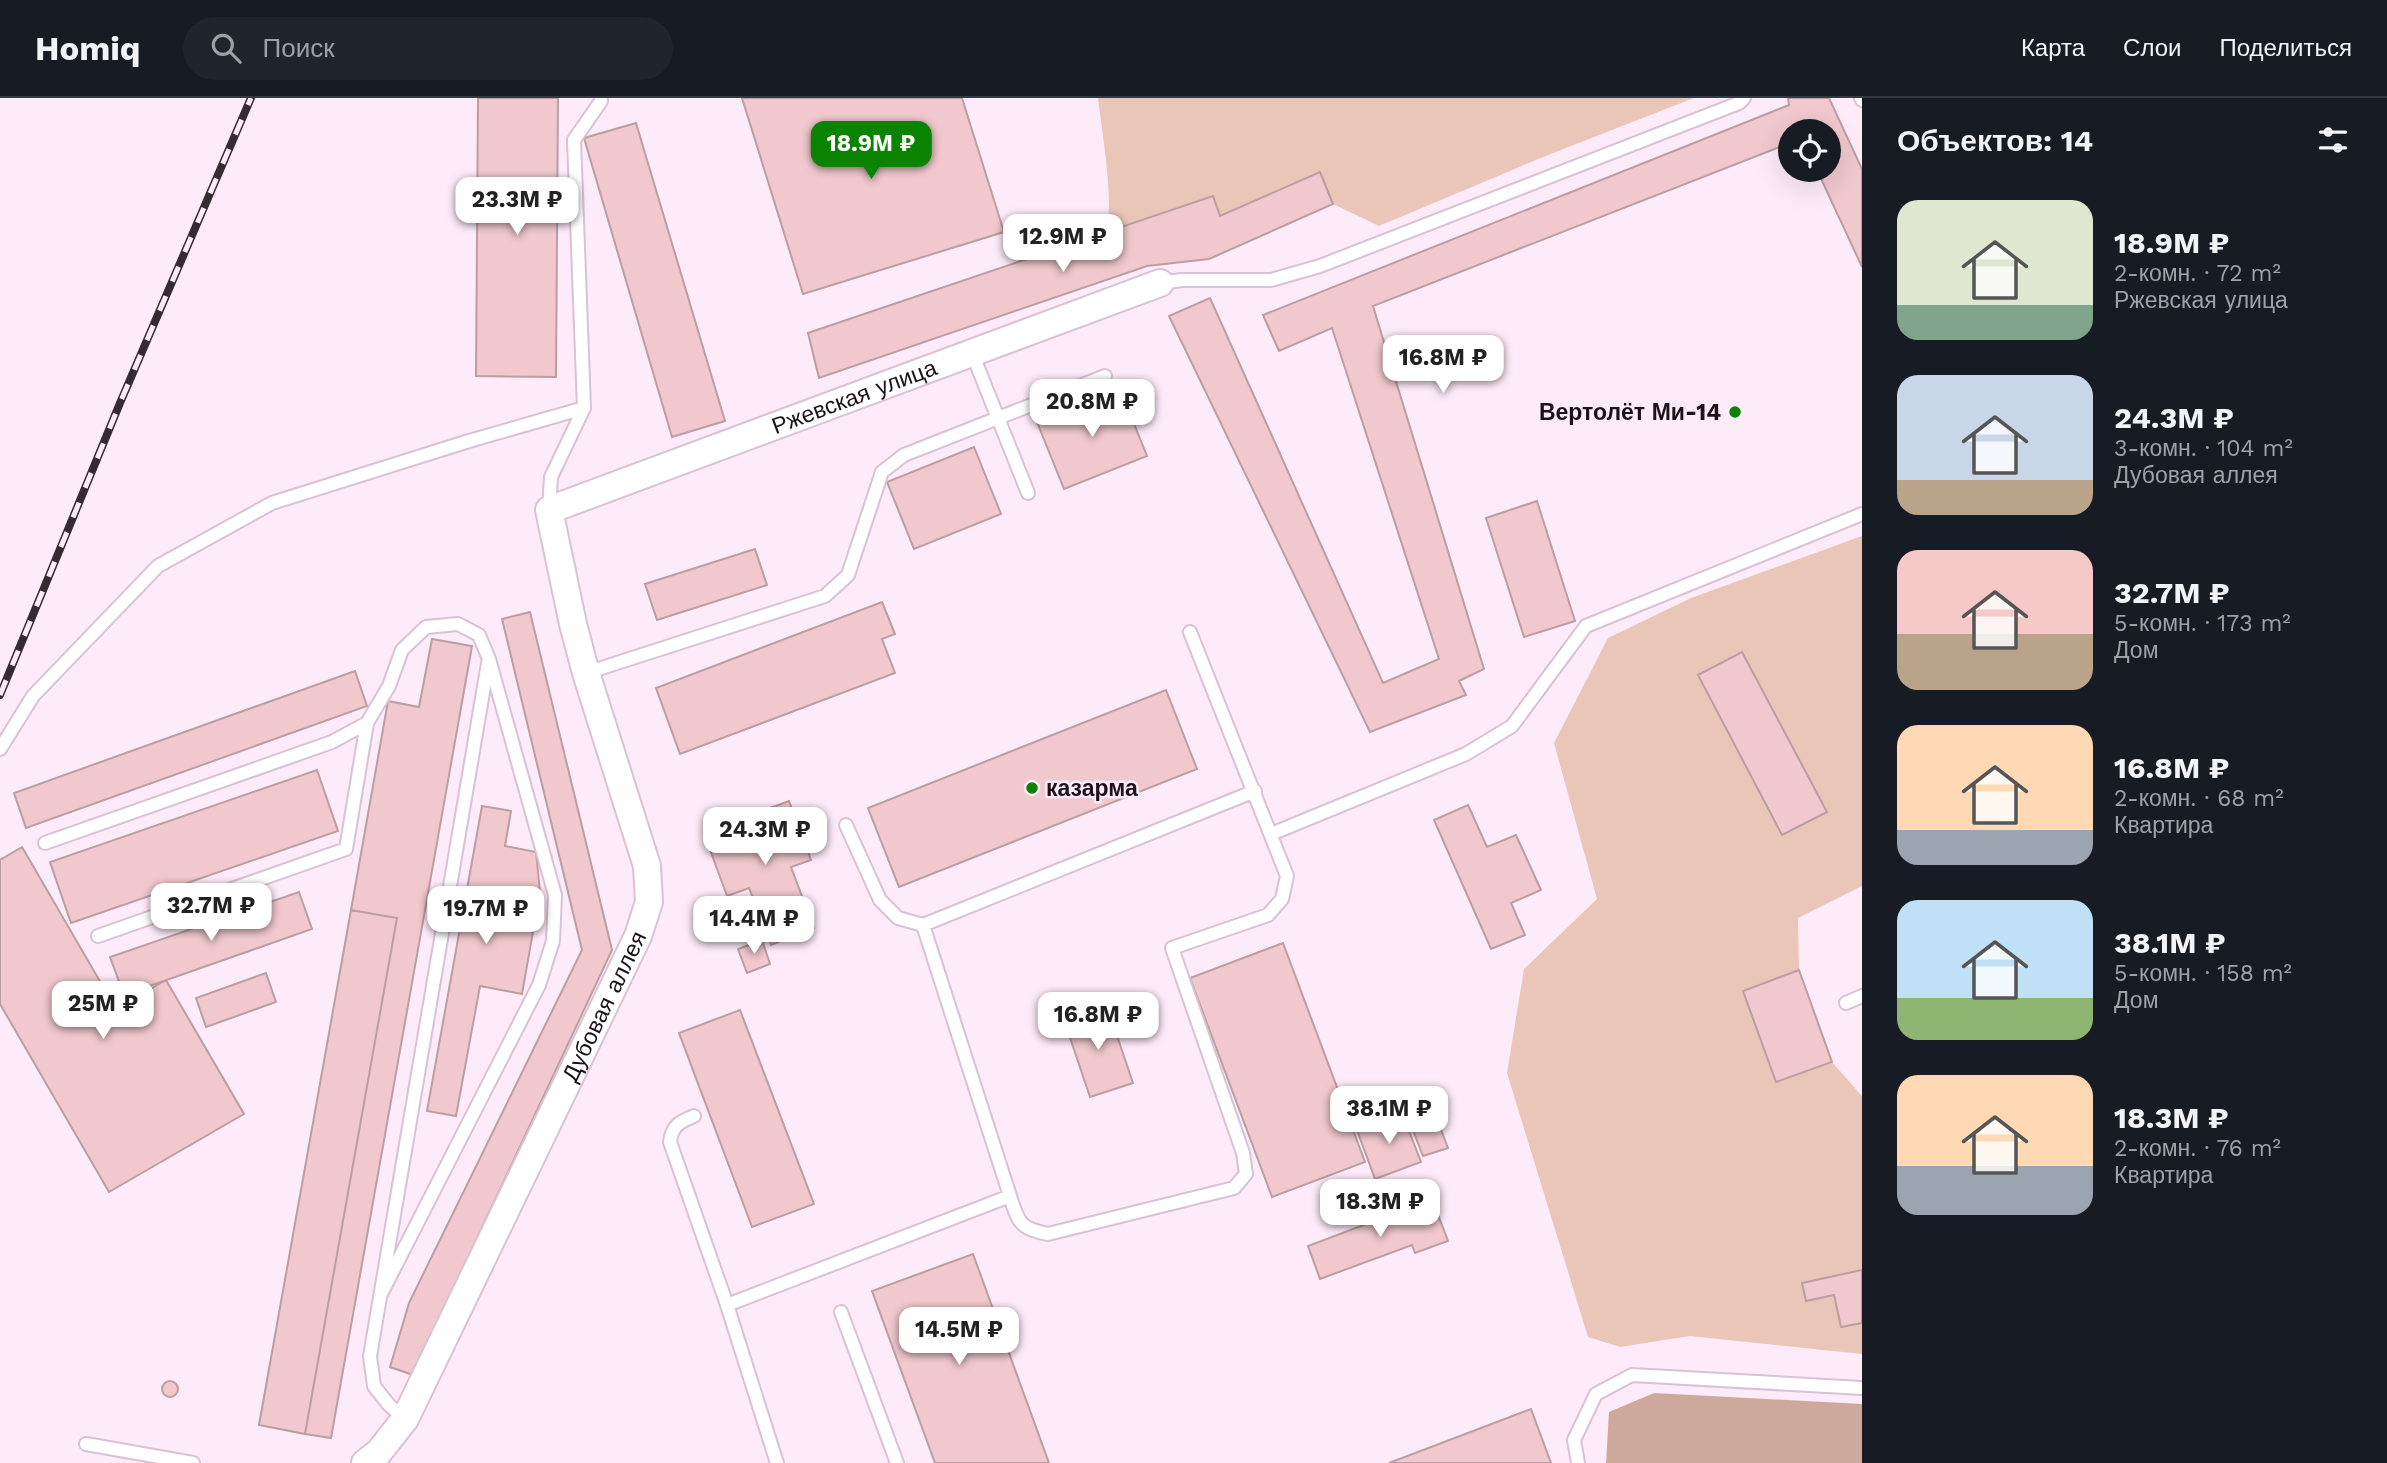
<!DOCTYPE html>
<html lang="ru">
<meta charset="utf-8">
<style>
:root{--surface:#171b24;--page:#20242c;--text:#f1f3f6;--muted:#9ea1a6;--line:#363941;--accent:#0a8400}
body{margin:0;font-family:"Work Sans",sans-serif;background:var(--page);color:var(--text);height:100vh;display:flex;flex-direction:column;font-size:26px;white-space:nowrap}
*{box-sizing:border-box;margin:0}
p{font-size:23px;color:var(--muted)}
.icon{flex:none;width:38px;height:38px;fill:none;stroke:currentColor;stroke-width:2;stroke-linecap:round;stroke-linejoin:round}
.map{position:relative;flex:1;overflow:hidden}
.drawer{display:flex;flex-direction:column;background:var(--surface);width:525px}
.drawer>*{flex:none}
.buttons{position:absolute;left:1778px;top:21px;display:grid;gap:14px}
.buttons a{display:grid;place-items:center;width:63px;height:63px;border-radius:50%;background:var(--surface);box-shadow:0 7px 28px #0002;font-size:35px}
.price{position:absolute;translate:-50% -60px;padding:0 16px;border-radius:14px;background:#fff;color:#222;font-size:23px;line-height:46px;filter:drop-shadow(0 2px 4px #0008)}
.price::after{content:'';position:absolute;left:50%;top:42px;width:21px;height:16px;margin-left:-10px;background:inherit;clip-path:polygon(0 0,100% 0,50% 100%)}
.price.current{background:var(--accent);color:#fff}
ul{padding:0;list-style:none}
li{display:flex;align-items:center;gap:21px;height:175px;padding:0 35px}
li span{display:grid;place-items:center;flex:none;width:196px;height:140px;border-radius:21px;color:#555}
li>.icon{margin-inline-start:auto}
span .icon{width:84px;height:84px;fill:#fffc;stroke-width:1}
li b{font-size:30px}
h2{display:flex;justify-content:space-between;align-items:center;height:84px;padding:0 35px;font-size:30px}
header{display:flex;align-items:center;gap:42px;box-sizing:border-box;height:98px;padding:0 35px;background:var(--surface);border-bottom:2px solid var(--line)}
header strong{font-size:33px}
nav{display:flex;gap:38px;margin-inline-start:auto;font-size:24px}
.search{width:490px;height:63px;background:var(--page);display:flex;align-items:center;gap:18px;box-sizing:border-box;padding:0 24px;border-radius:38px;color:var(--muted);font-size:26px}
main{display:flex;flex:1;min-height:0}
.map>svg:first-child{display:block}
.green{fill:#eac6b9}
.forest{fill:#cda99c}
.building{fill:#f0c8ce;stroke:#ba9ea2;stroke-width:2}
.lines{fill:none;stroke-linecap:round;stroke-linejoin:round}
.service-casing{stroke:#d8c2d3;stroke-width:16}
.minor-casing{stroke:#d8c2d3;stroke-width:30}
.service{stroke:#fff;stroke-width:12}
.minor{stroke:#fff;stroke-width:26}
.rail-casing{stroke:#352b32;stroke-width:8}
.rail{stroke:#feebf9;stroke-width:5;stroke-dasharray:16;stroke-linecap:butt}
.poi-dot{fill:#0a8400;stroke:#feebf9;stroke-width:2.5}
.labels{text-anchor:middle;dominant-baseline:central;stroke-width:5;stroke-linejoin:round;paint-order:stroke}
.street-label{font-size:23px;fill:#1a1218;stroke:#feebf9}
.poi-label{font-size:23px;font-weight:bold;fill:#1a1218;stroke:#feebf9;text-anchor:end}
</style>
<header>
<strong>Homiq</strong>
<div class="search"><svg class="icon" aria-label="search" viewBox="0 0 24 24"><circle cx="10" cy="10" r="6"/><path d="M15 15l6 6"/></svg>Поиск</div>
<nav><a>Карта</a><a>Слои</a><a>Поделиться</a></nav>
</header>
<main>
<div class="map">
<svg width="1862" height="1365" viewBox="0 0 1862 1365">
<rect width="100%" height="100%" fill="#feebf9"/>
<path class="green" d="M 1098,0 L 1694,0 L 1548,57 L 1379,128 L 1333,106 L 1320,74 L 1220,118 L 1213,99 L 1105,135 C 1116,112 1101,28 1098,0 Z
M 1862,438 L 1862,788 L 1798,820 L 1799,872 L 1832,964 L 1862,998 L 1862,1256 L 1690,1238 L 1620,1249 L 1588,1239 L 1507,975 L 1524,871 L 1597,801 L 1554,645 L 1608,540 L 1691,500 Z"/>
<path class="forest" d="M 1654,1295 L 1862,1306 L 1862,1365 L 1606,1365 L 1609,1314 Z"/>
<path class="building" d="M 478,0 L 558,0 L 556,279 L 476,278 Z
M 742,0 L 962,0 L 1004,134 L 803,196 Z
M 1788,0 L 1829,0 L 1862,71 L 1862,169 L 1817,72 L 1829,72 L 1829,33 L 1790,33 L 1790,45 L 1373,208 L 1484,571 L 1459,583 L 1466,597 L 1370,634 L 1169,218 L 1210,200 L 1383,585 L 1439,561 L 1332,230 L 1279,253 L 1263,217 L 1789,7 Z
M 636,25 L 725,323 L 672,339 L 584,40 Z
M 1320,74 L 1333,106 L 1209,161 L 1147,168 L 819,280 L 808,235 L 1213,98 L 1220,118 Z
M 1120,291 L 1147,358 L 1064,391 L 1037,324 Z
M 974,349 L 1001,416 L 914,451 L 887,384 Z
M 1537,403 L 1575,523 L 1524,539 L 1486,420 Z
M 755,451 L 767,487 L 657,522 L 645,486 Z
M 882,504 L 895,536 L 882,541 L 895,575 L 680,656 L 656,590 Z
M 530,514 L 612,852 L 413,1277 L 390,1269 L 409,1205 L 582,852 L 502,521 Z
M 432,541 L 472,548 L 331,1340 L 305,1336 L 397,820 L 351,812 L 388,603 L 419,609 Z
M 1742,554 L 1827,714 L 1782,737 L 1698,577 Z
M 355,573 L 367,608 L 26,730 L 14,695 Z
M 1166,592 L 1197,671 L 899,789 L 868,710 Z
M 317,672 L 338,733 L 71,825 L 50,764 Z
M 789,703 L 811,762 L 791,769 L 814,830 L 771,847 L 749,790 L 727,798 L 704,735 Z
M 1468,707 L 1487,749 L 1516,737 L 1541,792 L 1511,805 L 1525,837 L 1491,851 L 1434,722 Z
M 482,708 L 511,713 L 505,748 L 536,754 L 540,794 L 522,896 L 480,888 L 456,1018 L 427,1013 Z
M 22,749 L 116,911 L 166,882 L 244,1016 L 109,1094 L 0,906 L 0,762 Z
M 299,794 L 312,831 L 124,897 L 110,859 Z
M 351,812 L 397,820 L 305,1336 L 259,1327 Z
M 762,842 L 770,866 L 747,875 L 738,851 Z
M 1283,845 L 1365,1064 L 1272,1099 L 1190,880 Z
M 1799,872 L 1832,964 L 1776,984 L 1743,893 Z
M 266,875 L 276,904 L 206,929 L 196,900 Z
M 1107,908 L 1133,985 L 1090,999 L 1064,922 Z
M 740,912 L 814,1106 L 752,1129 L 679,935 Z
M 1426,992 L 1448,1050 L 1423,1058 L 1401,1001 Z
M 1402,1015 L 1421,1064 L 1375,1081 L 1357,1032 Z
M 1432,1101 L 1448,1143 L 1415,1155 L 1412,1147 L 1320,1181 L 1308,1148 Z
M 973,1156 L 1049,1365 L 935,1365 L 872,1193 Z
M 1862,1172 L 1862,1225 L 1841,1229 L 1834,1197 L 1806,1203 L 1802,1185 Z
M162 1291a8 8 0 1 1 16 0a8 8 0 1 1-16 0Z
M 1531,1311 L 1551,1365 L 1389,1365 Z"/>
<g class="lines">
<defs>
<path id="service" d="M 1861,0 L 1862,2
M 1160,185 L 1182,182 L 1271,182 L 1320,168 L 1739,5 L 1744,0
M 972,255 L 1028,395
M 549,412 L 551,379 L 584,310 L 574,42 L 601,3 L 601,0
M 586,575 L 825,498 L 848,477 L 882,374 L 904,357 L 1105,278
M 0,651 L 33,598 L 158,468 L 272,405 L 469,343 L 584,310
M 846,727 L 880,802 L 898,820 L 923,827 L 1255,693
M 1271,736 L 1466,656 L 1512,628 L 1586,528 L 1862,416
M 45,745 L 332,644 L 367,625
M 98,838 L 346,751 L 367,625 L 389,588 L 402,552 L 426,529 L 458,526 L 479,537 L 489,561 L 555,797 L 553,843 L 539,887 L 381,1196
M 1846,905 L 1862,898
M 694,1018 C 679,1024 672,1028 670,1044 L 727,1207
M 1010,1098 C 1018,1124 1020,1131 1048,1136 L 1234,1090 L 1246,1076 L 1243,1055 L 1172,850 L 1268,817 L 1282,801 L 1287,778 L 1190,534
M 841,1214 L 897,1365
M 405,1321 L 389,1307 L 374,1288 L 370,1258 L 488,565
M 86,1346 L 193,1365
M 777,1365 L 727,1207 L 1010,1098 L 923,827
M 1578,1365 L 1574,1342 L 1596,1296 L 1632,1277 L 1862,1290"/>
<g id="minor">
<path id="s1" d="M 365,1365 L 379,1354 L 405,1321 L 638,838 L 649,804 L 647,768 L 586,575 L 573,526 L 549,412 L 1160,185"/>
</g>
</defs>
<use href="#service" class="service-casing"/>
<use href="#minor" class="minor-casing"/>
<use href="#service" class="service"/>
<use href="#minor" class="minor"/>
<defs>
<path id="rail" d="M 0,597 L 120,305 L 251,0"/>
</defs>
<use href="#rail" class="rail-casing"/>
<use href="#rail" class="rail"/>
</g>
<g class="poi-dot">
<circle cx="1735" cy="314" r="7"/>
<circle cx="1032" cy="690" r="7"/>
</g>
<g class="labels">
<g class="street-label">
<text stroke="none"><textPath href="#s1" startOffset="1363">Ржевская улица</textPath></text>
<text stroke="none"><textPath href="#s1" startOffset="518">Дубовая аллея</textPath></text>
</g>
<g class="poi-label">
<text x="1721" y="314">Вертолёт Ми-14</text>
<text x="1046" y="690" text-anchor="start">казарма</text>
</g>
</g>
</svg>
<div class="buttons">
<a><svg class="icon" aria-label="locate" viewBox="0 0 24 24"><circle cx="12" cy="12" r="6"/><path d="M12 2v4M12 18v4M2 12h4M18 12h4"/></svg></a>
</div>
<b class="price current" style="left:871px;top:83px">18.9M ₽</b>
<b class="price" style="left:517px;top:139px">23.3M ₽</b>
<b class="price" style="left:1063px;top:176px">12.9M ₽</b>
<b class="price" style="left:1443px;top:297px">16.8M ₽</b>
<b class="price" style="left:1092px;top:341px">20.8M ₽</b>
<b class="price" style="left:765px;top:769px">24.3M ₽</b>
<b class="price" style="left:211px;top:845px">32.7M ₽</b>
<b class="price" style="left:486px;top:848px">19.7M ₽</b>
<b class="price" style="left:754px;top:858px">14.4M ₽</b>
<b class="price" style="left:103px;top:943px">25M ₽</b>
<b class="price" style="left:1098px;top:954px">16.8M ₽</b>
<b class="price" style="left:1389px;top:1048px">38.1M ₽</b>
<b class="price" style="left:1380px;top:1141px">18.3M ₽</b>
<b class="price" style="left:959px;top:1269px">14.5M ₽</b>
</div>
<section class="drawer">
<h2>Объектов: 14<svg class="icon" aria-label="filters" viewBox="0 0 24 24"><path d="M4 7h16M4 17h16"/><circle cx="9" cy="7" r="2"/><circle cx="15" cy="17" r="2"/></svg></h2>
<ul>
<li><span style="background:linear-gradient(#dfe7d0 75%,#7fa58c 0)"><svg class="icon" aria-label="home" viewBox="0 0 24 24"><path d="M3 11l9-7 9 7M6 9v11h12V9"/></svg></span><div><b>18.9M ₽</b><p>2-комн. · 72 m²</p><p>Ржевская улица</p></div></li>
<li><span style="background:linear-gradient(#c9d6e8 75%,#b9a48a 0)"><svg class="icon" aria-label="home" viewBox="0 0 24 24"><path d="M3 11l9-7 9 7M6 9v11h12V9"/></svg></span><div><b>24.3M ₽</b><p>3-комн. · 104 m²</p><p>Дубовая аллея</p></div></li>
<li><span style="background:linear-gradient(#f6c9c9 60%,#b9a48a 0)"><svg class="icon" aria-label="home" viewBox="0 0 24 24"><path d="M3 11l9-7 9 7M6 9v11h12V9"/></svg></span><div><b>32.7M ₽</b><p>5-комн. · 173 m²</p><p>Дом</p></div></li>
<li><span style="background:linear-gradient(#ffd9b3 75%,#9aa5b1 0)"><svg class="icon" aria-label="home" viewBox="0 0 24 24"><path d="M3 11l9-7 9 7M6 9v11h12V9"/></svg></span><div><b>16.8M ₽</b><p>2-комн. · 68 m²</p><p>Квартира</p></div></li>
<li><span style="background:linear-gradient(#bfe0f5 70%,#8fb573 0)"><svg class="icon" aria-label="home" viewBox="0 0 24 24"><path d="M3 11l9-7 9 7M6 9v11h12V9"/></svg></span><div><b>38.1M ₽</b><p>5-комн. · 158 m²</p><p>Дом</p></div></li>
<li><span style="background:linear-gradient(#ffd9b3 65%,#9aa5b1 0)"><svg class="icon" aria-label="home" viewBox="0 0 24 24"><path d="M3 11l9-7 9 7M6 9v11h12V9"/></svg></span><div><b>18.3M ₽</b><p>2-комн. · 76 m²</p><p>Квартира</p></div></li>
</ul>
</section>
</main>
